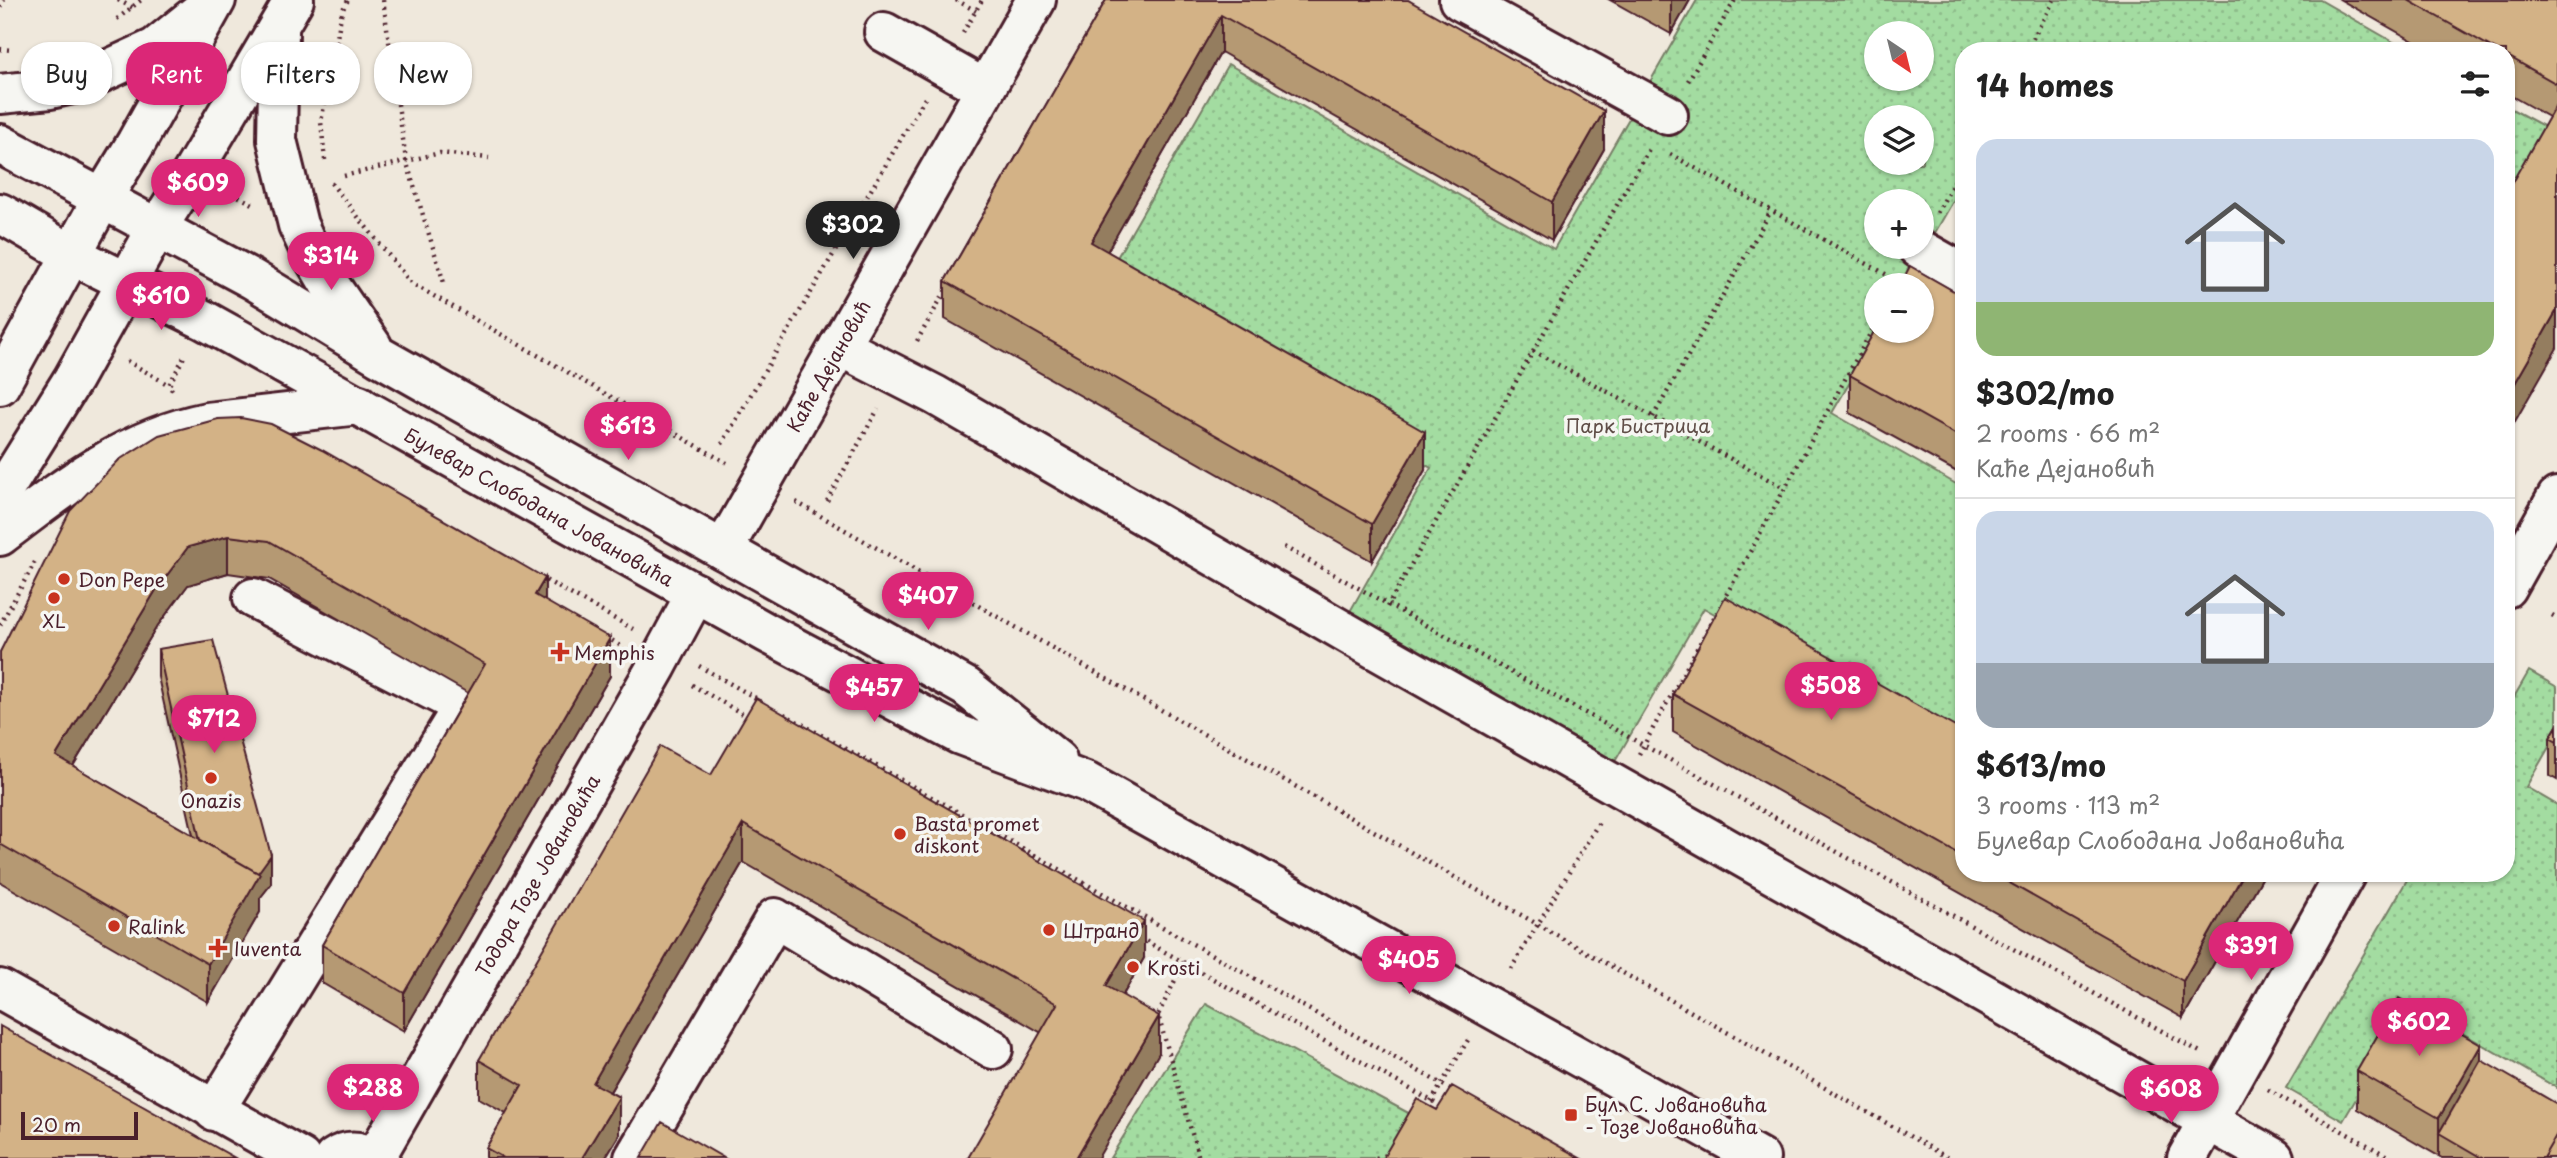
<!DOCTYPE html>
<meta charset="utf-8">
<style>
:root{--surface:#fff;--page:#f6f6f6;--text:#222;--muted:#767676;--line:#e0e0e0;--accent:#db2777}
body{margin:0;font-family:"Playpen Sans",sans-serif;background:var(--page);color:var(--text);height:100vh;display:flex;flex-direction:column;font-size:26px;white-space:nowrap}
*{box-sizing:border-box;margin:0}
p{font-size:23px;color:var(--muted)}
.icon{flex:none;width:38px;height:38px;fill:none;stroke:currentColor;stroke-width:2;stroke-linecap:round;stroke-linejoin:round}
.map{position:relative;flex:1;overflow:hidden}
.sheet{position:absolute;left:1955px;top:42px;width:560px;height:840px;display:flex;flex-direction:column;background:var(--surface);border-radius:28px;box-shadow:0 2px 5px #0004}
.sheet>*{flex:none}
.hud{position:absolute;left:21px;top:42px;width:665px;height:63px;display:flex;gap:14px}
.needle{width:46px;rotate:145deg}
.tools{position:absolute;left:1864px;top:21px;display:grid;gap:14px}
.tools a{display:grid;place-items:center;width:70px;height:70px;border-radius:50%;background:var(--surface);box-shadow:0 2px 5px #0004;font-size:35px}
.scale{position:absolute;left:21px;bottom:18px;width:117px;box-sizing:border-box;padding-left:7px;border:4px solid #4a1f2b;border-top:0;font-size:19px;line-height:24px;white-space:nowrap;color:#4a1f2b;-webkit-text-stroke:5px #f6f6f2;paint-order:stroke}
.price{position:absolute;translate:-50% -60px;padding:0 16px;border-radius:24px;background:var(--accent);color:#fff;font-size:23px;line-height:46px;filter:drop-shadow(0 2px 4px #0008)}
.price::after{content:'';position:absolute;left:50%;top:42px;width:21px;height:16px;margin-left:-10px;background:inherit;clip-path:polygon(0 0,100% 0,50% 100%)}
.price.on{background:#222;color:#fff}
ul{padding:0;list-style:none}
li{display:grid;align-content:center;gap:14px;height:371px;padding:0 21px}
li+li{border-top:2px solid var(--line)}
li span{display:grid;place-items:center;height:217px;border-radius:21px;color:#555}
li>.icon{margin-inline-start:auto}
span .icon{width:126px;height:126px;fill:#fffc;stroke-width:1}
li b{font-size:30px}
h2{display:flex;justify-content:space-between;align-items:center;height:84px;padding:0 21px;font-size:30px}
.tag{padding:0 24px;border-radius:28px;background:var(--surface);box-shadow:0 2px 5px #0004;font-size:24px;line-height:63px}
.tag.on{background:var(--accent);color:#fff}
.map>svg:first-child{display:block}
.grass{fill:url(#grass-dots);stroke:#767e66;stroke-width:2;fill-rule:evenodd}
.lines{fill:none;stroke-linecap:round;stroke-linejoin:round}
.minor-casing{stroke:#4a1f2b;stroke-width:44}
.path{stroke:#4a1f2b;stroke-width:4.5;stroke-dasharray:2 5;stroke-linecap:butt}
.minor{stroke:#f6f6f2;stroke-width:38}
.wall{fill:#b59973;stroke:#4a1f2b;stroke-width:2}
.shaded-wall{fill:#947d5e;stroke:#4a1f2b;stroke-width:2}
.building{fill:#d3b286;stroke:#4a1f2b;stroke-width:2}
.poi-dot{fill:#c8321e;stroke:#f6f6f2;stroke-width:2.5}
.labels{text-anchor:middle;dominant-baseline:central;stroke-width:7;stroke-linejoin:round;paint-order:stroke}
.street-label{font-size:19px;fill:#4a1f2b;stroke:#f6f6f2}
.park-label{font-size:19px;fill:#604e48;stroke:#f6f6f2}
.poi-label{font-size:19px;fill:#4a1f2b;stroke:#f6f6f2;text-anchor:start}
</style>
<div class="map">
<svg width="2557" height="1158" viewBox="0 0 2557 1158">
<defs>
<pattern id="grass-dots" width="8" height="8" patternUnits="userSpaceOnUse" patternTransform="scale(1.75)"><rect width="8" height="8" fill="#a3dca1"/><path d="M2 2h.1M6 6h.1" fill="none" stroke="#8ebc8b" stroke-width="1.8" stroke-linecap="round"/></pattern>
</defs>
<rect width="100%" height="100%" fill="#efe8dc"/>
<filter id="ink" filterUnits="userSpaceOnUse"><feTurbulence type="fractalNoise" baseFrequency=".0143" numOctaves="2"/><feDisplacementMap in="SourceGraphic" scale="14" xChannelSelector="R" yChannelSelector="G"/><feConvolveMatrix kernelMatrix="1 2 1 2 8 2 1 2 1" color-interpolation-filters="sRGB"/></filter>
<g filter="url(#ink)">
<path class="grass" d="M 1697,0 L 2320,0 L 2409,51 L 1964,51 L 1963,184 L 1905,285 L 1876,285 L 1876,331 L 1880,331 L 1832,413 L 1963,488 L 1963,755 L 1704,608 L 1613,765 L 1348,615 L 1431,468 L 1103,282 L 1228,64 L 1554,249 ZM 1876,33 L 1922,33 L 1922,79 L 1876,79 ZM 1876,117 L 1922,117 L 1922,163 L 1876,163 ZM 1876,201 L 1922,201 L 1922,247 L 1876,247 Z
M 2506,106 L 2547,128 L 2506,200 Z
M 2529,671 L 2557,687 L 2557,733 L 2526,787 L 2557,805 L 2557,1088 L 2412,1004 L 2343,1121 L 2286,1088 L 2411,873 L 2506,873 L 2506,711 Z
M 1206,1004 L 1414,1116 L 1388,1158 L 1110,1158 Z"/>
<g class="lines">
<defs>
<g id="minor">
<path d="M 1459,0 L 1668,115"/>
<path d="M 279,31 L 277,140 L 298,225 L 311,253 L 328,282 L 372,346"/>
<path d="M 884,32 L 985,89"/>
<path d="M 0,94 L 50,89 L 81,82 L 155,48 L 202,10"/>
<path d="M 0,144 L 252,279 L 379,356 L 966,687 L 1057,760"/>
<path id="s1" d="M 0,213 L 72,255 L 204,320 L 767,633 L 960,735 L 1086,782 L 1760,1158"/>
<path d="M 1918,248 L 1964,274"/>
<path d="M 839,346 L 935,395 L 1366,644 L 2274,1158"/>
<path d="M 0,385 L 102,199 L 136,143 L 216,0"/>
<path d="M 0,496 L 73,379 L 157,228 L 189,178 L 294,0"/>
<path d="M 0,536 C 64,487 126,438 207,422 L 359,405"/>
<path id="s2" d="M 723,550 L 1036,0"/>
<path d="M 2506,588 L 2557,497"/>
<path d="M 0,989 L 301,1158"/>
<path d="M 214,1111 L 463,706 L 253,598"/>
<path d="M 334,1158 C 347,1149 360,1150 374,1158"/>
<path id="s3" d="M 375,1158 L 657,666 L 696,593"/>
<path d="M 634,1158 L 775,918 L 993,1049"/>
<path d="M 2187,1158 L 2346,873"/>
</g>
</defs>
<use href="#minor" class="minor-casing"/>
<path class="path" d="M 118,0 L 133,8
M 383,0 L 406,160 L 444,283
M 956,0 L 976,11
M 0,7 L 4,0
M 117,19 L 141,0
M 963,33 L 982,0
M 0,49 L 12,50
M 2026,51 L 2054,0
M 1688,81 L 1735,0
M 1670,154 L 1889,276
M 325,160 L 321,122 L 342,11 L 348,0
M 344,176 L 440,153 L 489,158
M 331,183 L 411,283 L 727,463
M 226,190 L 253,204
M 1937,213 L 1964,164
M 917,341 L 947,288
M 1533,351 L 1784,488
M 127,361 L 169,385
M 172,390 L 169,385 L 185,355
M 1653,417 L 1771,211
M 722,444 L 925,98
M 827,501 L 878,409
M 796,502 L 1948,1158
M 1284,547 L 2202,1053
M 540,577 L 633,629
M 1723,601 L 1876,323
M 1387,607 L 1649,149
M 2552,615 L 2557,618
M 0,625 L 35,562
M 606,637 L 623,647
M 699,666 L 761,701
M 692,685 L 748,717
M 784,714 L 1454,1091
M 1639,754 L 1717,612
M 1140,938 L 1444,1108
M 1184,962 L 1158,1015 L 1199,1158
M 1511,969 L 1601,819
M 2268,1090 L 2391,1158
M 1431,1102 L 1468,1040
M 1376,1158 L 1389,1154"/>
<use href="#minor" class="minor"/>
</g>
<path class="wall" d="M 1106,0 L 1408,0 L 1604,149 L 1552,240 L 1221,52 L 1107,251 L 1425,470 L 1372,561 L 945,319 L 945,281 Z
M 1610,0 L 1690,0 L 1671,34 Z
M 2341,0 L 2557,0 L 2557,348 L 2549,117 L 2506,93 L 2506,51 L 2431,51 Z
M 1964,297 L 1964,476 L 1850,413 L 1850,375 Z
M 119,460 L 545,601 L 610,676 L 404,1031 L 322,983 L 322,945 L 468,693 L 269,579 L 228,573 L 188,585 L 156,628 L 73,766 L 193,835 L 158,677 L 158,649 L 271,884 L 260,898 L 260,912 L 208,1002 L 0,882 L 0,652 Z
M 1673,694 L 1964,732 L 1964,873 L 2265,873 L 2183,1018 L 1673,732 Z
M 2557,726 L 2557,780 L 2550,776 L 2550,738 Z
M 711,775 L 1144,958 L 1123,995 L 1159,1053 L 1040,1032 L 743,862 L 610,1092 L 619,1135 L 605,1158 L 486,1158 L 486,1148 L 506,1113 L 479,1098 L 479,1060 Z
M 2481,1060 L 2557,1158 L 2442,1158 L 2357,1109 L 2357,1071 Z"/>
<path class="shaded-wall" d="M 1671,0 L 1690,0 L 1671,34 Z
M 1221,15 L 1221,52 L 1091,280 L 1091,242 Z
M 1604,111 L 1604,149 L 1552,240 L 1552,202 Z
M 2557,310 L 2557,348 L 2506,437 L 2506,399 Z
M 1425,432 L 1425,470 L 1372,561 L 1372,524 Z
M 228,536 L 228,573 L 188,585 L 156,628 L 56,794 L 56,756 L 156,590 L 188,547 Z
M 545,578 L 545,616 L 535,595 Z
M 610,638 L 610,676 L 404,1031 L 404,993 Z
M 743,824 L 743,862 L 593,1121 L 593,1083 Z
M 271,855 L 271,884 L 260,898 L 260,912 L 208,1002 L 208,964 L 253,878 Z
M 2244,873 L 2265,873 L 2183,1018 L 2183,981 Z
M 1144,921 L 1144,958 L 1106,1024 L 1106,986 Z
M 1159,1016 L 1159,1053 L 1098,1158 L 1076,1158 Z
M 2481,1045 L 2481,1083 L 2439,1133 L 2439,1156 L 2439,1118 Z
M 619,1097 L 619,1135 L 605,1158 L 582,1158 Z"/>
<path class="building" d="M 1106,0 L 1408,0 L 1604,111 L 1552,202 L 1221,15 L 1091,242 L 1425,432 L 1372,524 L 945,281 Z
M 2408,0 L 2557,0 L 2557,84 L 2506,55 L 2506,51 L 2498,51 Z
M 2557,103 L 2557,310 L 2506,399 L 2506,193 Z
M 1910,266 L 1964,297 L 1964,439 L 1850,375 L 1876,328 L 1876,331 L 1922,331 L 1922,285 L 1900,285 Z
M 241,418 L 271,424 L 322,450 L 545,578 L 535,595 L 610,638 L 404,993 L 322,945 L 485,664 L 269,541 L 228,536 L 188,547 L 156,590 L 56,756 L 260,874 L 208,964 L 0,844 L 0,652 L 70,511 L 119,460 L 159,435 L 218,419 Z
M 1725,597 L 1964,732 L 1964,857 L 1673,694 Z
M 213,640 L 271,855 L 258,873 L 200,840 L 158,649 Z
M 756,698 L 1144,921 L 1106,986 L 1159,1016 L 1076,1158 L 968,1158 L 1057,1004 L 743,824 L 593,1083 L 619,1097 L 582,1158 L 504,1158 L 486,1148 L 522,1085 L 479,1060 L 660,746 L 711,775 Z
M 2557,726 L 2557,742 L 2550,738 Z
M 1992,873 L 2244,873 L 2183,981 Z
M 2399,998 L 2481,1045 L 2439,1118 L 2357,1071 Z
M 0,1026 L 235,1158 L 0,1158 Z
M 2481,1060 L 2557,1104 L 2557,1134 L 2543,1158 L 2482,1158 L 2439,1133 Z
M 1452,1086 L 1580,1158 L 1383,1158 L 1417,1099 L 1437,1110 Z
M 662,1122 L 724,1158 L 641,1158 Z
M 2557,1134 L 2557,1158 L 2543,1158 Z"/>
</g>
<g class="poi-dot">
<circle cx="64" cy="579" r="7"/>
<circle cx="54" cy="598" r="7"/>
<path d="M556.5 641.5h7v7h7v7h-7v7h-7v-7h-7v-7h7z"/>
<circle cx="211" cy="778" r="7"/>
<circle cx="900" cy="834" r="7"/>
<circle cx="114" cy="926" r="7"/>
<circle cx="1049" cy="930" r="7"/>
<path d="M214.5 937.5h7v7h7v7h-7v7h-7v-7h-7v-7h7z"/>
<circle cx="1133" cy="967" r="7"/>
<rect x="1564" y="1108" width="14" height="14" rx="3.5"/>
</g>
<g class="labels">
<g class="street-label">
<text stroke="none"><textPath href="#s2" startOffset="212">Каће Дејановић</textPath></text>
<text stroke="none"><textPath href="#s1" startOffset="614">Булевар Слободана Јовановића</textPath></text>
<text stroke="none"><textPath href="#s3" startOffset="326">Тодора Тозе Јовановића</textPath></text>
</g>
<g class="park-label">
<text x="1638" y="425">Парк Бистрица</text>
</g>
<g class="poi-label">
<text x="78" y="579">Don Pepe</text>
<text x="54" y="620" text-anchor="middle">XL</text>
<text x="574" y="652">Memphis</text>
<text x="211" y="800" text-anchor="middle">Onazis</text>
<text x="914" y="823">Basta promet<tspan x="914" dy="22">diskont</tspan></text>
<text x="128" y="926">Ralink</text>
<text x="1063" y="930">Штранд</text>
<text x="234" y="948">Iuventa</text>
<text x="1147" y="967">Krosti</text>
<text x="1585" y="1104">Бул. С. Јовановића<tspan x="1585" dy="22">- Тозе Јовановића</tspan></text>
</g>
</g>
</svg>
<div class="tools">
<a><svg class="needle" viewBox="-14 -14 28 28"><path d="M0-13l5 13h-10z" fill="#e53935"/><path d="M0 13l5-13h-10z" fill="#767676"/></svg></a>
<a><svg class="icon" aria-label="layers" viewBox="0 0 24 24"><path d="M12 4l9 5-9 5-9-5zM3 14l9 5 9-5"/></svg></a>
<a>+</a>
<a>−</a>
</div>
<div class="scale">20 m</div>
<b class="price" style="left:198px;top:219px">$609</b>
<b class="price on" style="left:853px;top:261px">$302</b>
<b class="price" style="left:331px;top:292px">$314</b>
<b class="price" style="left:161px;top:332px">$610</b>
<b class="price" style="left:628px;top:462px">$613</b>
<b class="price" style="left:928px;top:632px">$407</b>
<b class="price" style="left:1831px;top:722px">$508</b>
<b class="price" style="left:874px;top:724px">$457</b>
<b class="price" style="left:214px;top:755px">$712</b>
<b class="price" style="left:2251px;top:982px">$391</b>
<b class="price" style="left:1409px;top:996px">$405</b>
<b class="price" style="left:2419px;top:1058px">$602</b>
<b class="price" style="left:373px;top:1124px">$288</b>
<b class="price" style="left:2171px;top:1125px">$608</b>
<div class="hud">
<a class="tag">Buy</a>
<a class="tag on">Rent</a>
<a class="tag">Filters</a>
<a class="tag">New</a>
</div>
<section class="sheet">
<h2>14 homes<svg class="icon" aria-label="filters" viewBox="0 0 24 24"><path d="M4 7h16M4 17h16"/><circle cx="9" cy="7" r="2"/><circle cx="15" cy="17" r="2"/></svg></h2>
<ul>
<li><span style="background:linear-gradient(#c9d6e8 75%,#8fb573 0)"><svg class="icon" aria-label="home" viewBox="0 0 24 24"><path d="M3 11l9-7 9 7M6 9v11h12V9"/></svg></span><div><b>$302/mo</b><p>2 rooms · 66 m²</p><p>Каће Дејановић</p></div></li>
<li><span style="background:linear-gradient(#c9d6e8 70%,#9aa5b1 0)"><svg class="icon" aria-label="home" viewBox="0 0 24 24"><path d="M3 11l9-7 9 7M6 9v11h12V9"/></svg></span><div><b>$613/mo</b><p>3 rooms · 113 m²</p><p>Булевар Слободана Јовановића</p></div></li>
</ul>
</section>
</div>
